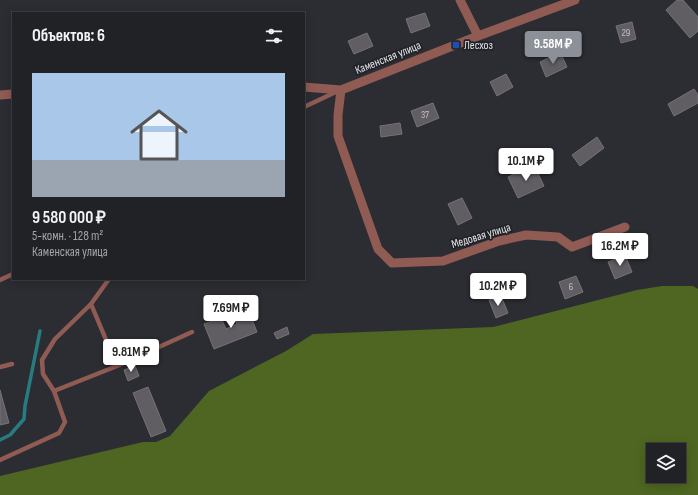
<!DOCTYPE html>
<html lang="ru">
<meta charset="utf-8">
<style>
:root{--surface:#202226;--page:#2d2f32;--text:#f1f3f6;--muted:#a2a4a7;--line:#3d3f43;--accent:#8c9099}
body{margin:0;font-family:"Sofia Sans Condensed",sans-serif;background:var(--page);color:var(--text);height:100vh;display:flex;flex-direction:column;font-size:15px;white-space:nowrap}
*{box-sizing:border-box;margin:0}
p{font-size:13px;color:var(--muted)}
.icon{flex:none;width:22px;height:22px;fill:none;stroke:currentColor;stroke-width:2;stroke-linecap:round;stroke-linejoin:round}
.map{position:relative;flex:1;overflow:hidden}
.panel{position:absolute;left:12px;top:12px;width:293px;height:268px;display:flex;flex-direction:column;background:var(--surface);border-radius:0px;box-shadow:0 2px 10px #0003,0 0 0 1px var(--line)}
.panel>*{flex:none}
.buttons{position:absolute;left:646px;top:443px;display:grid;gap:8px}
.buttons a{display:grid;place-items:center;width:40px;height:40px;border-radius:0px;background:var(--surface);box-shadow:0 2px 10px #0003,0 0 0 1px var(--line);font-size:20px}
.price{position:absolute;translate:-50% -34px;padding:0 9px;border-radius:4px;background:#fff;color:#222;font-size:13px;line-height:26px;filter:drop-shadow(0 1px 2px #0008)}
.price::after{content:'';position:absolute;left:50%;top:24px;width:12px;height:9px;margin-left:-6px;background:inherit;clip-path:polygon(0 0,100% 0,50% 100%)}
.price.on{background:var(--accent);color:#fff}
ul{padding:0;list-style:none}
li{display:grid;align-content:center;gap:8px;height:212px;padding:0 20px}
li span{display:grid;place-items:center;height:124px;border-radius:0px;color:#555}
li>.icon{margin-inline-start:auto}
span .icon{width:72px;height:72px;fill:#fffc;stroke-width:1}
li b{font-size:17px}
h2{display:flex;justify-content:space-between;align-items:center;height:48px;padding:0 20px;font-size:17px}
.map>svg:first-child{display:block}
.forest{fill:#4e6621;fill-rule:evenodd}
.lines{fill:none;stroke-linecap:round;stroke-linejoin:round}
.stream{stroke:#277c82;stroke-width:3.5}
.building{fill:#615e63;stroke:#757278}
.lane{stroke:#905b53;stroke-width:4.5}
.street{stroke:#905b53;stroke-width:9}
.transit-dot{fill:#1a4fb4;stroke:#222328;stroke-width:1.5}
.labels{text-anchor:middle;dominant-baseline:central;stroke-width:3.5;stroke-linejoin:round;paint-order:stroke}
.number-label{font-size:10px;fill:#c1c1c5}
.poi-label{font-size:12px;fill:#e1e2e6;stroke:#222328;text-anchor:start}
.street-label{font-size:12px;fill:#e1e2e6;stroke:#222328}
</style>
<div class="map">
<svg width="698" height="495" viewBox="0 0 698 495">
<rect width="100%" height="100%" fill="#2b2d32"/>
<path class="forest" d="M 662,286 L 693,286 L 698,289 L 698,495 L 0,495 L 0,476 L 143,442 L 156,442 L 170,436 L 209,391 L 286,351 L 313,334 L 493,327 L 637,290 ZM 653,450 L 679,450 L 679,476 L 653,476 Z"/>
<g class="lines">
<path class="stream" d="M 0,440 L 10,435 L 24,419 L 25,406 L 40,331"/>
</g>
<path class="building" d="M 677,0 L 683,0 L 698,17 L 698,31 L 690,38 L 666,10 Z
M 425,13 L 430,26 L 411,33 L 406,19 Z
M 632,22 L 636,39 L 621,43 L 616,26 Z
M 367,33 L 373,46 L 354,54 L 348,41 Z
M 560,52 L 567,67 L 546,77 L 540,62 Z
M 506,74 L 513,87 L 497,96 L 490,82 Z
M 694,89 L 698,95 L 698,103 L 674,116 L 668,104 Z
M 433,103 L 439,118 L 417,127 L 411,111 Z
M 400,123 L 402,134 L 381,137 L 380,126 Z
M 597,137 L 604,148 L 580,166 L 572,155 Z
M 534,165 L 544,186 L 518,198 L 508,177 Z
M 462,198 L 472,218 L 458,225 L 448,204 Z
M 625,255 L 632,272 L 615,279 L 608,262 Z
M 576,276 L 583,292 L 565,299 L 559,282 Z
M 501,296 L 508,313 L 496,318 L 489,300 Z
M 247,307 L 257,332 L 214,349 L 204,324 L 221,318 L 226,329 L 237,324 L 233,313 Z
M 287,327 L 289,334 L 277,339 L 274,333 Z
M 135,366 L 139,376 L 128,381 L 124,370 Z
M 148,387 L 166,431 L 151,437 L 133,393 Z
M 0,390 L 9,423 L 0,425 Z"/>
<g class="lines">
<path class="lane" d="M 304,107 L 338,91
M 0,280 L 13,274
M 91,304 L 117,366
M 0,367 L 12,364
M 54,391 L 117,366 L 192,332
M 0,460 L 59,433 L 65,422 L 54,391 L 43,374 L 42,360 L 55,339 L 91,304 L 109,279"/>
<path class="street" d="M 460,0 L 478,36
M 304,87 L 341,90 L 478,36 L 575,0
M 341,90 L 338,115 L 338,136 L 378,249 L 392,263 L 443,261 L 499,241 L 526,235 L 558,237 L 572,247 L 625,227
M 0,95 L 13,94"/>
</g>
<rect class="transit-dot" x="452" y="41" width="8" height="8" rx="2"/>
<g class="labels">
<g class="number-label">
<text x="626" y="33">29</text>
<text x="425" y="115">37</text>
<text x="571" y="287">6</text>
</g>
<g class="poi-label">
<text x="464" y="45">Лесхоз</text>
</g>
<g class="street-label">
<text transform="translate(388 58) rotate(-22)">Каменская улица</text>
<text transform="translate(481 236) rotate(-17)">Медовая улица</text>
</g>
</g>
</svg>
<div class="buttons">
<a><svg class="icon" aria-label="layers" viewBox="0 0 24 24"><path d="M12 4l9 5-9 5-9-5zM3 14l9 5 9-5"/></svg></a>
</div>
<b class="price on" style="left:553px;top:65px">9.58M ₽</b>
<b class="price" style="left:526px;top:182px">10.1M ₽</b>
<b class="price" style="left:620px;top:267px">16.2M ₽</b>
<b class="price" style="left:498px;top:307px">10.2M ₽</b>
<b class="price" style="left:231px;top:329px">7.69M ₽</b>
<b class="price" style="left:131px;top:373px">9.81M ₽</b>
<section class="panel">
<h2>Объектов: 6<svg class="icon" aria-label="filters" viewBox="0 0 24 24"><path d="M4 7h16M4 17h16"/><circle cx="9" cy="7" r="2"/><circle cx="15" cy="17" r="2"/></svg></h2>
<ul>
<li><span style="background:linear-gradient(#a9c7e8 70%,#9aa5b1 0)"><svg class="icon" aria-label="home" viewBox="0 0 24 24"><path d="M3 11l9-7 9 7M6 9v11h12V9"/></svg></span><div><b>9 580 000 ₽</b><p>5-комн. · 128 m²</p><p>Каменская улица</p></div></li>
</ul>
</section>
</div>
